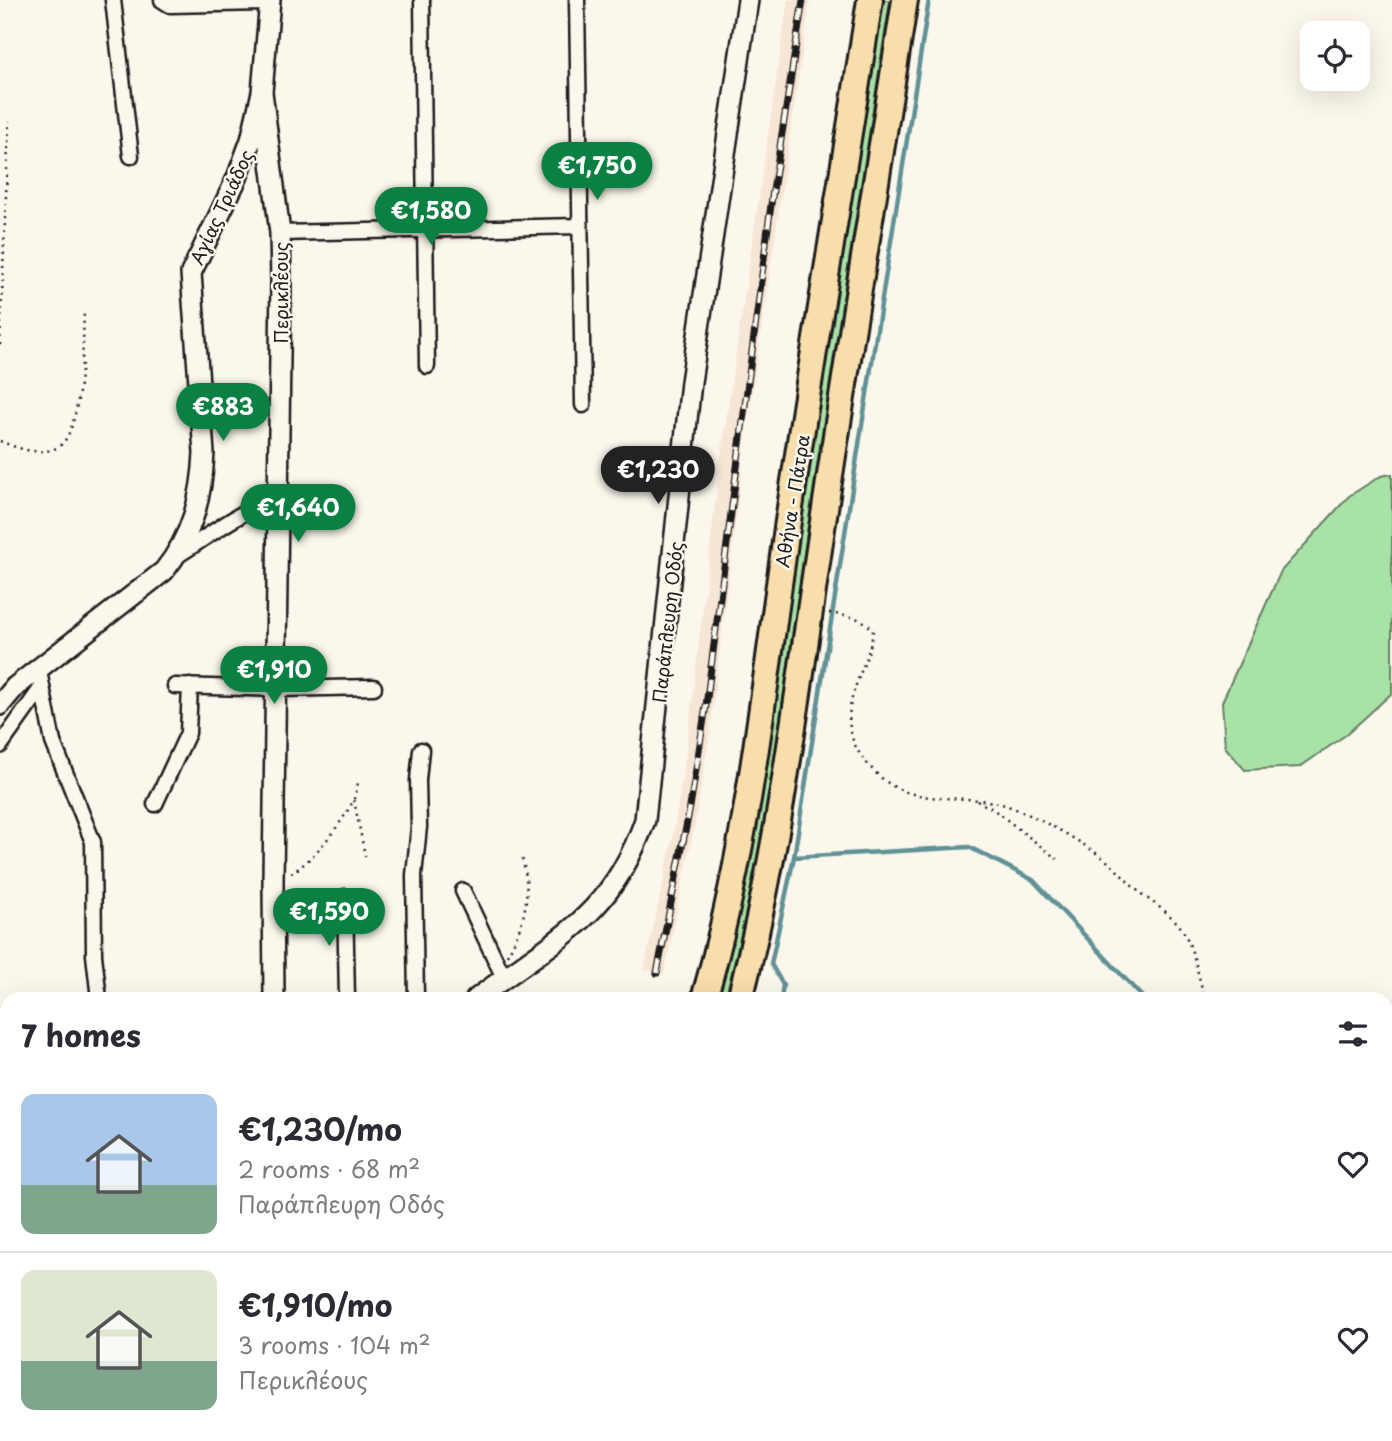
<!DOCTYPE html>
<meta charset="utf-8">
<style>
:root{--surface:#fff;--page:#f7f7f7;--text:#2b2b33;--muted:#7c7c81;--line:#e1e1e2;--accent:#0b8043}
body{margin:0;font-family:"Playpen Sans",sans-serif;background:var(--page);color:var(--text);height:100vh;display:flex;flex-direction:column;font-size:26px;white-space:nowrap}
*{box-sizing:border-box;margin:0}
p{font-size:23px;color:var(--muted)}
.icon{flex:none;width:38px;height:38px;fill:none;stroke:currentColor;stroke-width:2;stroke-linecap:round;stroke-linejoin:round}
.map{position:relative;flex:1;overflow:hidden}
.sheet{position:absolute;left:0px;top:992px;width:1393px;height:450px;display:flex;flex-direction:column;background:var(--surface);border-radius:21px 21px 0 0;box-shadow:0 7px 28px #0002}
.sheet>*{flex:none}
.controls{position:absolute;left:1300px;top:21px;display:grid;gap:14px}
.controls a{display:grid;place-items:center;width:70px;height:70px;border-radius:14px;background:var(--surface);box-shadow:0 7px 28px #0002;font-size:35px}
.price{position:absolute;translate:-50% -60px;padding:0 16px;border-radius:24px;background:var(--accent);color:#fff;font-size:23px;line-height:46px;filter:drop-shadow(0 2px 4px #0008)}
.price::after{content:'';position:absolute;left:50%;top:42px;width:21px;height:16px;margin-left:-10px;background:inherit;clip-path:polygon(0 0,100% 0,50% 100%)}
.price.current{background:#222;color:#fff}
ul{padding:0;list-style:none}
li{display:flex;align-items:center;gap:21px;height:175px;padding:0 21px}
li+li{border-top:2px solid var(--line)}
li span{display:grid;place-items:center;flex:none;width:196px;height:140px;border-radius:14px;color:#555}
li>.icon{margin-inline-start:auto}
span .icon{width:84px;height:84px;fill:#fffc;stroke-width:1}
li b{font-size:30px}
h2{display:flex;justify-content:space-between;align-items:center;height:84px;padding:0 21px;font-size:30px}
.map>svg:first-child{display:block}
.built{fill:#f7e5d5}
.green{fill:#a8e2a7;stroke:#627f62;stroke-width:2}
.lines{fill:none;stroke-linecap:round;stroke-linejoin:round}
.stream{stroke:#609196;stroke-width:4.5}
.street-casing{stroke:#1c1c1c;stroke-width:19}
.secondary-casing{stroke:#1c1c1c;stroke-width:24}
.highway-casing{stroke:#1c1c1c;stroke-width:30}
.path{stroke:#1c1c1c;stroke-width:2.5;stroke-dasharray:2 5;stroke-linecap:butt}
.street{stroke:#fbf7ec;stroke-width:14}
.secondary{stroke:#fbf7ec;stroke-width:19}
.highway{stroke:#f8deab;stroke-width:24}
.rail-casing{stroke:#1c1c1c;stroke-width:7}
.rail{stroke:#fbf7ec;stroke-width:4.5;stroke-dasharray:13;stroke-linecap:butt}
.labels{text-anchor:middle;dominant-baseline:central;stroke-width:5;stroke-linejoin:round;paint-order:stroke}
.street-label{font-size:18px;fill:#1c1c1c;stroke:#fbf7ec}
</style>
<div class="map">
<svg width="1392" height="1441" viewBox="0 0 1392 1441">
<rect width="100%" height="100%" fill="#fbf7ec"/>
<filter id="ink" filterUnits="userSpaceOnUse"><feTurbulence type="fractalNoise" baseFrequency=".0143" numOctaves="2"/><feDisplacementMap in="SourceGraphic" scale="14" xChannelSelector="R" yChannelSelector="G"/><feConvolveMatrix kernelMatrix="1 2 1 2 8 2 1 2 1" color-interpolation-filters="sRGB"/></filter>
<g filter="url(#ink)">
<path class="built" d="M 788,0 L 810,0 L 747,425 L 709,738 L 695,824 L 664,974 L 644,970 L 673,837 L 686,753 L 720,462 Z"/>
<path class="green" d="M 883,0 L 890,0 C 862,184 831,368 804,553 C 782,703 764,853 725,999 L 717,999 C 758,853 774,703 797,553 C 824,368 855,184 883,0 Z
M 1392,474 L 1392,693 L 1347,734 L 1300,767 L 1245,770 L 1225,747 L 1222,702 L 1281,571 L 1349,496 L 1381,476 Z"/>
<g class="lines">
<path class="stream" d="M 794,857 L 969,847 L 1033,880 L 1144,999
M 781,999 L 783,985 L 771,964 L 794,857 L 929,0
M 1386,1385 L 1392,1393
M 578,1441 L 582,1435"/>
<defs>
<path id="street" d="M 113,0 L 131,156
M 162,0 L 170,5 L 270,3
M 422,0 L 427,366
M 577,0 L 583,405
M 280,233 L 580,226
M 175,557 C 208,537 243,508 279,498
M 39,671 L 53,742 L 93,842 L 94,955 L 99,999
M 175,686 L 277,689 L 374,687
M 0,746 L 42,687
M 155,804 L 188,733 L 190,686
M 463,891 L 504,978
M 345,897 L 347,999
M 416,999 L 414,875 L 419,827 L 418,780 L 421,750"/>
<path id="secondary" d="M 262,92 L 280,233 L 281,281 L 273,881 L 274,999
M 0,705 L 15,687 L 164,571 C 192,536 202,497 204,453 L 191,273 L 237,178 L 251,140 L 262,92 L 270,0
M 476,999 C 553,940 611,919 645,820 L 691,382 L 748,0
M 255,1441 L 257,1435"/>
<path id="highway" d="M 704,999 C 747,851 763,695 785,542 C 811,361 842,181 870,0
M 740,999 C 778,853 796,705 818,556 C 845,370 876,185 905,0
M 507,1441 L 511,1435
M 548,1441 L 552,1435"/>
</defs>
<use href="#street" class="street-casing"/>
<use href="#secondary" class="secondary-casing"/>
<use href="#highway" class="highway-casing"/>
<path class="path" d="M 0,345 L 9,121
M 0,441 C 17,448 40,457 58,447 C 83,433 83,338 84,310
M 829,613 C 846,616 862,616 873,630 C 870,665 842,696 851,733 C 854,748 864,761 876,773 C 913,810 960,791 1005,805 C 1035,815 1083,842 1107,861 C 1118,870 1127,882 1138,891 C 1152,903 1171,913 1182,929 C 1194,949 1198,976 1205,999
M 354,800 L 366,861
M 977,801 L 993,809 L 1057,859
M 291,873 C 311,863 343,822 353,801 C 356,794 357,786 359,779
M 507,955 C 525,924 532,893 522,858
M 1386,1199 L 1392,1195"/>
<use href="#street" class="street"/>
<use href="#secondary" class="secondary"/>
<use href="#highway" class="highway"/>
<defs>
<path id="rail" d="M 657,973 L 690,807 L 706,706 L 772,197 L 803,0"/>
</defs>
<use href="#rail" class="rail-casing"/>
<use href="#rail" class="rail"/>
</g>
</g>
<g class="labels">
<g class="street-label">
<text transform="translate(221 207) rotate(-65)">Αγίας Τριάδος</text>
<text transform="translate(280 293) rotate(-90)">Περικλέους</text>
<text transform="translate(792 501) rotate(-81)">Αθήνα - Πάτρα</text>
<text transform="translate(667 622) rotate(-84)">Παράπλευρη Οδός</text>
</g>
</g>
</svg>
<div class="controls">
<a><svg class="icon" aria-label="locate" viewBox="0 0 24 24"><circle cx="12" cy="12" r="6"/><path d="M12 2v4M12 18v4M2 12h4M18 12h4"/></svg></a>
</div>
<b class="price" style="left:597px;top:202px">€1,750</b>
<b class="price" style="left:431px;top:247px">€1,580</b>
<b class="price" style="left:223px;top:443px">€883</b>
<b class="price current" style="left:658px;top:506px">€1,230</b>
<b class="price" style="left:298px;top:544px">€1,640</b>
<b class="price" style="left:274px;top:706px">€1,910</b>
<b class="price" style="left:329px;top:948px">€1,590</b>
<section class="sheet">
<h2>7 homes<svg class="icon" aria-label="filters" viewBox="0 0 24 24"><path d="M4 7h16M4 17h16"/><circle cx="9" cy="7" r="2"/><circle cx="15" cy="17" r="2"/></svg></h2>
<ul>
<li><span style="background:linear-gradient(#a9c7e8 65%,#7fa58c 0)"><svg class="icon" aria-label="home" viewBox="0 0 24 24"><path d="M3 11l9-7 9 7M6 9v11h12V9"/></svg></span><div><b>€1,230/mo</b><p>2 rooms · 68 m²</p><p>Παράπλευρη Οδός</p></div><svg class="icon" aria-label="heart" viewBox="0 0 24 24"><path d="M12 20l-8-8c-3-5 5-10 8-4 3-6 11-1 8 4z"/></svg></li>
<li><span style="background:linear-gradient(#dfe7d0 65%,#7fa58c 0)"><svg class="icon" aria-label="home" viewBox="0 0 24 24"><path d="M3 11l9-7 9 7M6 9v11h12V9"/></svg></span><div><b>€1,910/mo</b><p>3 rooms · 104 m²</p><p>Περικλέους</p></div><svg class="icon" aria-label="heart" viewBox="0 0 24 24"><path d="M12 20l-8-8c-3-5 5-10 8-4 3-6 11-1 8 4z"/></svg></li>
</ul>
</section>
</div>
